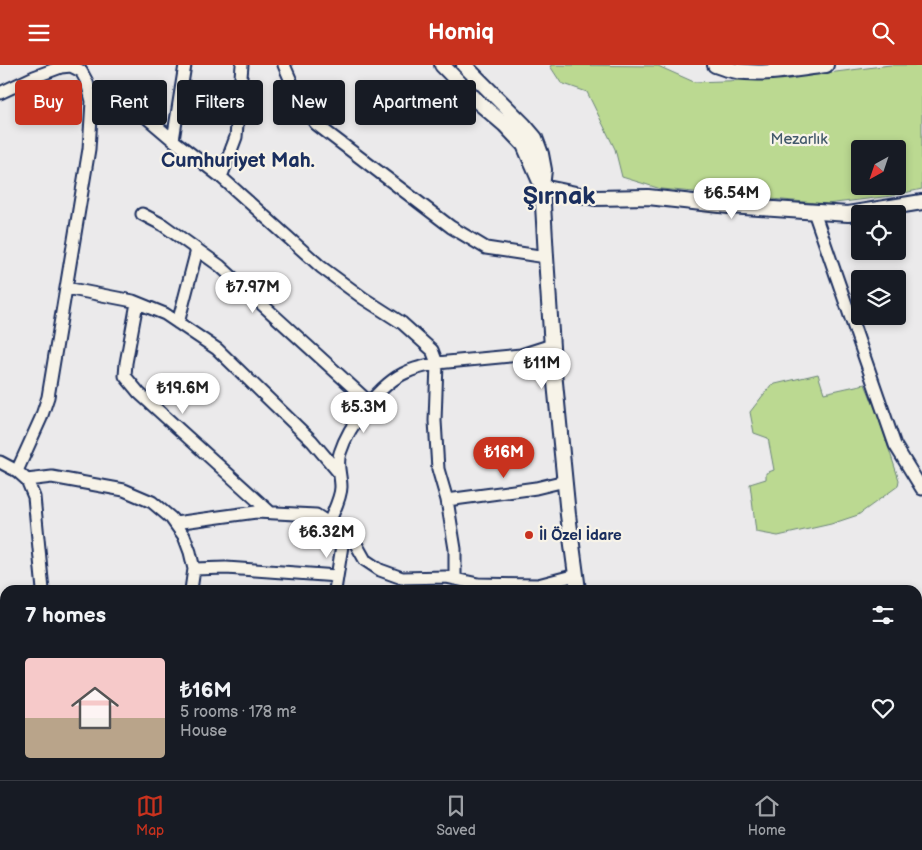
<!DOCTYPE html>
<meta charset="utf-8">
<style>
:root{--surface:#171b24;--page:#20242c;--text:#f1f3f6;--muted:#9ea1a6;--line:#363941;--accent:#c8321e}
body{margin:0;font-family:"Balsamiq Sans",sans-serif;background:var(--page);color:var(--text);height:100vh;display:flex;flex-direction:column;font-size:19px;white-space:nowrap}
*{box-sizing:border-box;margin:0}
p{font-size:16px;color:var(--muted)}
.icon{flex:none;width:28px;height:28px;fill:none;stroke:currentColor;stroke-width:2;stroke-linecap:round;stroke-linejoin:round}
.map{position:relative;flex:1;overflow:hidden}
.details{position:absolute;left:0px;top:520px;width:922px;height:195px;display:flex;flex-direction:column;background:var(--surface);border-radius:15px 15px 0 0;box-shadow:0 2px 8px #0003}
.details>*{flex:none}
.banner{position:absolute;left:15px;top:15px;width:500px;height:45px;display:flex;gap:10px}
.needle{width:32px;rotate:220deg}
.fabs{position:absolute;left:851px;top:75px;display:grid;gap:10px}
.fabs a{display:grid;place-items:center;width:55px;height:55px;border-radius:5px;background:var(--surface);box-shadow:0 2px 8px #0003;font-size:25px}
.price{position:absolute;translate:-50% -42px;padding:0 11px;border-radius:18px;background:#fff;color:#222;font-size:16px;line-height:32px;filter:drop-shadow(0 1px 2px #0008)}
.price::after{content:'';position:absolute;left:50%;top:30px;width:15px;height:11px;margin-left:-8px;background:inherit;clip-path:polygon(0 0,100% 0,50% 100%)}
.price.on{background:var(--accent);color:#fff}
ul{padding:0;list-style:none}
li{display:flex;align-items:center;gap:15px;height:125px;padding:0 25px}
li span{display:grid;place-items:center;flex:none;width:140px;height:100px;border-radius:5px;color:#555}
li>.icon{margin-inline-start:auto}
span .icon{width:60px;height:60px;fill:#fffc;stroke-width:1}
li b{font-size:21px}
h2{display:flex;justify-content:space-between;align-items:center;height:60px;padding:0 25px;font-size:21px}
.tag{padding:0 18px;border-radius:5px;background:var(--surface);box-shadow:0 2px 8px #0003;font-size:18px;line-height:45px}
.tag.on{background:var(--accent);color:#fff}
header{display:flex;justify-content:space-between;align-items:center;height:65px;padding:0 25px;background:var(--accent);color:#fff;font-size:22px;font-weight:700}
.tabs{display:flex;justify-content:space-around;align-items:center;height:70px;border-top:1px solid var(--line);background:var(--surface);font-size:14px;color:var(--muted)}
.tabs a{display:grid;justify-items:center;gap:2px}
.tabs .on{color:var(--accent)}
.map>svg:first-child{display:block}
.green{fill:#bbd991;stroke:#6b8478;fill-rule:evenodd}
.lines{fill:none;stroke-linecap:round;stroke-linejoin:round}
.minor-casing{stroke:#1b2f5e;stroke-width:15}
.tertiary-casing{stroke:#1b2f5e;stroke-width:18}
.minor{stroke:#f7f3e8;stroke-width:11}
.tertiary{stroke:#f7f3e8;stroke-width:14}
.poi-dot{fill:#c8321e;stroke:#f7f3e8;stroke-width:2}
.labels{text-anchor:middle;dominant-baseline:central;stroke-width:4.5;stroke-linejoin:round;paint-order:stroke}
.park-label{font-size:15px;fill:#435a6b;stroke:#f7f3e8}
.poi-label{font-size:15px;font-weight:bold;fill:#1b2f5e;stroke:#f7f3e8;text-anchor:start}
.district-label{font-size:20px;font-weight:bold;fill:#1b2f5e;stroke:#f7f3e8}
.town-label{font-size:25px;font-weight:bold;fill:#1b2f5e;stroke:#f7f3e8}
</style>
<header><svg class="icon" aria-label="menu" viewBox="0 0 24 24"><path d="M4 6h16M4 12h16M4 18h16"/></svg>Homiq<svg class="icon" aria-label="search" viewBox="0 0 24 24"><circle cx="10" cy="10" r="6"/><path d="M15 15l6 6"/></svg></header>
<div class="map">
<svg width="922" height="715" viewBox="0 0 922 715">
<rect width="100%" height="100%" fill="#ebeaeb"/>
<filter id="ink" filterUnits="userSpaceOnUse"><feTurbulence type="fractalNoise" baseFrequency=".02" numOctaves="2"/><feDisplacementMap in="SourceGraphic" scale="10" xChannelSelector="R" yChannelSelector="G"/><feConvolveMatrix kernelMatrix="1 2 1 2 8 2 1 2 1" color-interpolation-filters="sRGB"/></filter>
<g filter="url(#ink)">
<path class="green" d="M 552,0 L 658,1 L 694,17 L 782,14 L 890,0 L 922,0 L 922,124 L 891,131 L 827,139 L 661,124 L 622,112 L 615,84 L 587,27 L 561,18 L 550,1 ZM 860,84 L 898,84 L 898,121 L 860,121 Z
M 818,309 L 824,328 L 865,319 L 877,348 L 899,415 L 898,421 L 858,450 L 831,459 L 778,471 L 756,467 L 750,419 L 766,414 L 766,408 L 774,405 L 768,373 L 754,368 L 750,347 L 771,320 Z"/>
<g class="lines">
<defs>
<path id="minor" d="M 284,0 L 301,39 L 316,59 L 451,162 L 486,183 L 546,192
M 0,28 L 34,12 L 61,2 L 71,1 L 81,6 L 87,17 L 92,36 L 89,84 L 48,332 L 41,353 L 17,406
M 92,36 L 117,35 L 133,41 L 173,75 L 221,112 L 321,202 L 363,233 L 402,258 L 432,285 L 437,298 C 427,301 417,302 407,307 C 380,318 349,360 340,388 C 336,399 341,410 341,422 C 341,433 333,447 329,458
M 173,75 L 185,0
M 221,112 L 236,72 L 242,0
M 814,147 L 895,380 L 922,424
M 142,149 L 163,160 L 220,201 L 370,338
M 66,223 L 133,236 L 165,249 L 217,284 L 312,376 L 339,408
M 137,238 L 126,298 L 125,311 L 139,328 L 270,447
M 178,258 L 197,185
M 0,397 L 17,406 L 27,415 L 34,432 L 43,525
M 27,415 L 52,412 L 124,425 L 152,437 L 171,453 L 184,471 L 190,487 L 194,504 L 191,525
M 447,435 L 536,423 L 565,416
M 175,458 L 256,447 L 316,450 L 344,468 L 356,479 L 365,495 L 380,505 L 402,513 L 446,512 L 478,519 L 538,520 L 576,510
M 194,504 L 226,503 L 337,511
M 455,514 L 455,484 L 447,435 L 438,404 L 435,356 L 437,298 L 521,290 L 552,280
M 335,525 L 344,468
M 0,592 L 5,597
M 918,603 L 922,602
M 186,710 L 187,715
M 663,710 L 670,715
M 741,710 L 742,715
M 27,715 L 29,710
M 310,715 L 311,710
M 458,715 L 459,710
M 546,715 L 570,710"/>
<path id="tertiary" d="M 442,0 L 477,36 L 505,60 L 524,80 L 541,119
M 464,0 L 524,60 L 535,73 L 541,89 L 544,105 L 542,122 L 546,192 L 553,297 L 568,450 L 578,525
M 715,0 C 749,14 790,5 826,0
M 542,122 L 595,133 L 648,132 L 729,141 L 848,149 L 922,137
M 578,715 L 580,710"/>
</defs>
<use href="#minor" class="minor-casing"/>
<use href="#tertiary" class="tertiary-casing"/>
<use href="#minor" class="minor"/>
<use href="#tertiary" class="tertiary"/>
</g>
</g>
<circle class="poi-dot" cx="529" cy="470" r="5"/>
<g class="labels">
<g class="park-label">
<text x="799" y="74">Mezarlık</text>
</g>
<g class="poi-label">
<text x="539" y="470">İl Özel İdare</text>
</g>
<g class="district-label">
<text x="238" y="96">Cumhuriyet Mah.</text>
</g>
<g class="town-label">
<text x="559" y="131">Şırnak</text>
</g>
</g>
</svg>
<div class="fabs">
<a><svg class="needle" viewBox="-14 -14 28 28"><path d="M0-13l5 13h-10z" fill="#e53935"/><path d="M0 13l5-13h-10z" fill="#9ea1a6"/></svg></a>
<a><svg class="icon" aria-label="locate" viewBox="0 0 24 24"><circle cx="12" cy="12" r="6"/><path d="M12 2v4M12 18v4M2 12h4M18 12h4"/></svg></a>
<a><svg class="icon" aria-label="layers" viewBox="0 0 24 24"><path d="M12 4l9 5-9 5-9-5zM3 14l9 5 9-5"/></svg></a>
</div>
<b class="price" style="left:732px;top:155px">₺6.54M</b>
<b class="price" style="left:253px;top:249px">₺7.97M</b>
<b class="price" style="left:542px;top:325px">₺11M</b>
<b class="price" style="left:183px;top:350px">₺19.6M</b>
<b class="price" style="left:364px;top:369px">₺5.3M</b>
<b class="price on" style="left:504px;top:414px">₺16M</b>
<b class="price" style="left:327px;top:494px">₺6.32M</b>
<div class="banner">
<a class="tag on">Buy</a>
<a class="tag">Rent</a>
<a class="tag">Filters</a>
<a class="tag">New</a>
<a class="tag">Apartment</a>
</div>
<section class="details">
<h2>7 homes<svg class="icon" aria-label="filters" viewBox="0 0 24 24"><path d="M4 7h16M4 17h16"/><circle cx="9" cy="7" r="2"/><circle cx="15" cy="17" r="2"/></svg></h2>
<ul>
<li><span style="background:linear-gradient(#f6c9c9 60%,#b9a48a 0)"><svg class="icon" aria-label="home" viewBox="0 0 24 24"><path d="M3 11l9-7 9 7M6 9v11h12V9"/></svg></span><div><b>₺16M</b><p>5 rooms · 178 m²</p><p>House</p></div><svg class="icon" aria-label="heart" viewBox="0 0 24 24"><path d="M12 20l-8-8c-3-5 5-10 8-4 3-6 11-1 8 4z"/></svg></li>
</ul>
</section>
</div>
<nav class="tabs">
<a class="on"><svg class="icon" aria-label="map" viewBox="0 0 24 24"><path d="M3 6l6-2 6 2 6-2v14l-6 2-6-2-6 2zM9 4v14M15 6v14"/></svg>Map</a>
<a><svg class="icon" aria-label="saved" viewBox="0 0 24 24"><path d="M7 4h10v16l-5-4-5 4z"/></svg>Saved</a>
<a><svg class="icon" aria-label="home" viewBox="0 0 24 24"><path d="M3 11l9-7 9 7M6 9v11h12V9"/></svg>Home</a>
</nav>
